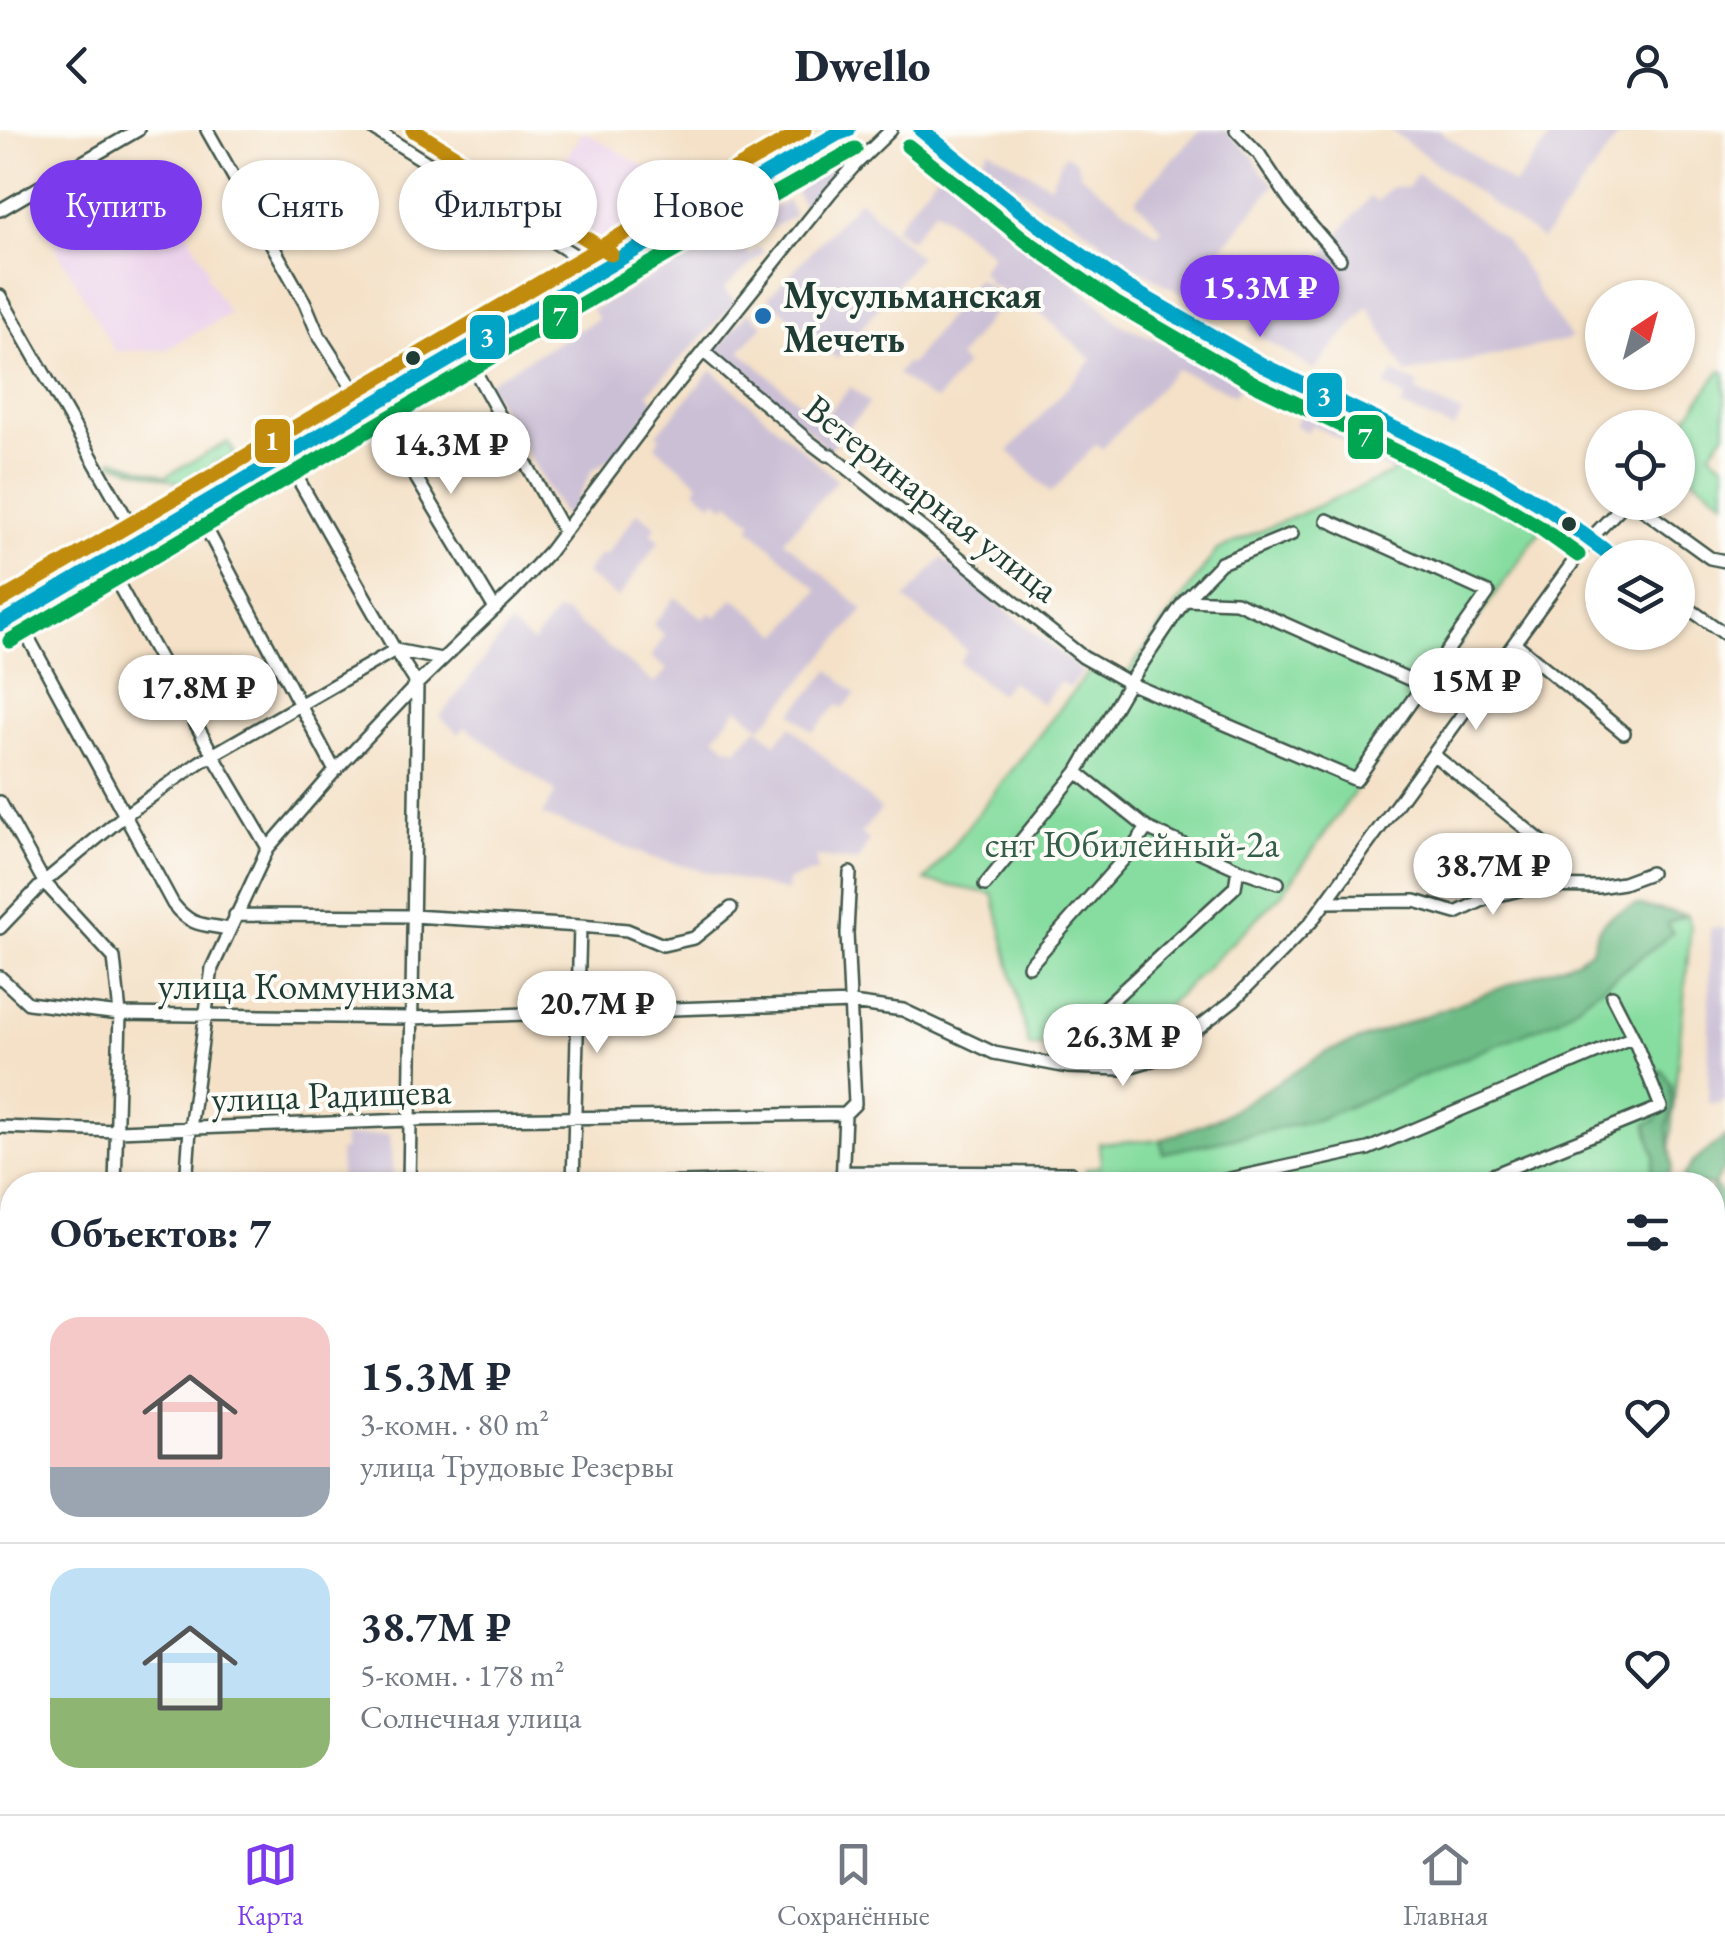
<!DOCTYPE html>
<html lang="ru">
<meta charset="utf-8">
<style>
:root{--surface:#fff;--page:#f2f2f3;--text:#1f2937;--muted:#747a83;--line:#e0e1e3;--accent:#7c3aed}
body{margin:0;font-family:"EB Garamond",serif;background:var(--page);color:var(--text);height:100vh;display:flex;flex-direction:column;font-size:38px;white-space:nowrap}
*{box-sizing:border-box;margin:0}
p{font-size:32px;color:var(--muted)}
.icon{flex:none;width:55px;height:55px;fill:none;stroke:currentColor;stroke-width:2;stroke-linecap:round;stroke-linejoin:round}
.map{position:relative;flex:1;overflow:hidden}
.details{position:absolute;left:0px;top:1042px;width:1725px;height:642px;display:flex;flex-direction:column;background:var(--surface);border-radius:40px 40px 0 0;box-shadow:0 2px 8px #0004}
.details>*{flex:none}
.top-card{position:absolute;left:30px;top:30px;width:1000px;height:90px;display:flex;gap:20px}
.needle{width:65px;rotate:36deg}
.controls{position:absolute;left:1585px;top:150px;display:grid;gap:20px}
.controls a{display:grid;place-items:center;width:110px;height:110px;border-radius:50%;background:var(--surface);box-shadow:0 2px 8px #0004;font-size:50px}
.price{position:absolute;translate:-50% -85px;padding:0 22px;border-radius:35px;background:#fff;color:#222;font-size:32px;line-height:65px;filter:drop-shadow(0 2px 5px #0008)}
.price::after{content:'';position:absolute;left:50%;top:60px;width:30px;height:22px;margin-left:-15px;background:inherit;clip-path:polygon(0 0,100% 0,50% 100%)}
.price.active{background:var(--accent);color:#fff}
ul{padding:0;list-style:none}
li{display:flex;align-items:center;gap:30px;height:250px;padding:0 50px}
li+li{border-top:2px solid var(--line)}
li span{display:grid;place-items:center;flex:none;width:280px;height:200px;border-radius:30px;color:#555}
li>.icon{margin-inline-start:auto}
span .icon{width:120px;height:120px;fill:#fffc;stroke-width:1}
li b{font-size:42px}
h2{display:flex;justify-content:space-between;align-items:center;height:120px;padding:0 50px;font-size:42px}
.tag{padding:0 35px;border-radius:45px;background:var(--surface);box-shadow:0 2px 8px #0004;font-size:35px;line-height:90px}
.tag.active{background:var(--accent);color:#fff}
header{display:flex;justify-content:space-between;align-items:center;height:130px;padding:0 50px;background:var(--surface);font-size:45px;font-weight:800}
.tab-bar{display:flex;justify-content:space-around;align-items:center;height:140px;border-top:2px solid var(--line);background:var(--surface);font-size:28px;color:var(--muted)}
.tab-bar a{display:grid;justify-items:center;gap:5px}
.tab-bar .active{color:var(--accent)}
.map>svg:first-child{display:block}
.built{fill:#ebd1eb}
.industrial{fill:#cbbfd5}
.green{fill:#87dda0;stroke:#538d6a;stroke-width:2.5}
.forest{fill:#6dbc86;stroke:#467c5d;stroke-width:2.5}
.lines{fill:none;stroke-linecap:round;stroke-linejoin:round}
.stream{stroke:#60aad8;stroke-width:2.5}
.minor-casing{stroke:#3f564a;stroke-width:16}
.minor{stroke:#fff;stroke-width:11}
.bus-1-casing{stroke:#fdfcf7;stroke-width:22}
.bus-2-casing{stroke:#fdfcf7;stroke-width:22}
.bus-3-casing{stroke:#fdfcf7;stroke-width:22}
.bus-1{stroke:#02a4c6;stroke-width:15}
.bus-2{stroke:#00a651;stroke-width:15}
.bus-3{stroke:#c18c0d;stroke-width:15}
.poi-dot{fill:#1f6fb2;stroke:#fdfcf7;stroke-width:4}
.bus-dot{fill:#1f3d34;stroke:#fdfcf7;stroke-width:4}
.labels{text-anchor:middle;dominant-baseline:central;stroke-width:8;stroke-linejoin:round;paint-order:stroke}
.poi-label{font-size:38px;font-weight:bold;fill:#1f3d34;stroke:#fdfcf7;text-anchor:start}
.street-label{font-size:38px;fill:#1f3d34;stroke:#fdfcf7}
.park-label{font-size:38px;fill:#345d4a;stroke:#fdfcf7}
.line-badge{stroke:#fdfcf7;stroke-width:4}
.badge-label{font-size:28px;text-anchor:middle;font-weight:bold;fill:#fff}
</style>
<header><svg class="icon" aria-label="back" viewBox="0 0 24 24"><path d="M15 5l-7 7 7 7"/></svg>Dwello<svg class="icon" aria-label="person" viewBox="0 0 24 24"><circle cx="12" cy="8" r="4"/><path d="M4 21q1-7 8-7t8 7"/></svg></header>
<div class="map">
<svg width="1725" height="1684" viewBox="0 0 1725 1684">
<rect width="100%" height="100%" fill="#fdfcf7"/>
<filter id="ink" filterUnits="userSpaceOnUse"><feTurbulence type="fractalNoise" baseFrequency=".01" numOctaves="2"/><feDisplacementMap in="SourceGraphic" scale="20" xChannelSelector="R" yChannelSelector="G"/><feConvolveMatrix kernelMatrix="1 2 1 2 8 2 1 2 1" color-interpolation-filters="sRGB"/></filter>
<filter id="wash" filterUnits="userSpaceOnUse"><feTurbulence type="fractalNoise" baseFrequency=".0048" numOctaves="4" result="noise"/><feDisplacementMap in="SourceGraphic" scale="40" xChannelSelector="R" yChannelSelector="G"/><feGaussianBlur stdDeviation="2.25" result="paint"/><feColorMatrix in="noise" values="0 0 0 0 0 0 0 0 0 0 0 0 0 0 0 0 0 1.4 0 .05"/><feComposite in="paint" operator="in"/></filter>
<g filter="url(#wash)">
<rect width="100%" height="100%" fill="#f4e1c7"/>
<path class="built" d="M 584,1 L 676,56 L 656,85 L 591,122 L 529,81 Z
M 149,31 L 208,139 L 206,145 L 229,184 L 165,220 L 115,221 L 40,90 L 139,32 Z"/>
<path class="industrial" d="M 1200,0 L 1225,0 L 1254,27 L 1261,41 L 1275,54 L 1184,165 L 1133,136 L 1064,83 L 1043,75 L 981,30 L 989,19 L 1050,55 L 1065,24 L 1076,31 L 1081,45 L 1157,104 L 1162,98 L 1135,70 Z
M 1390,0 L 1439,0 L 1514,55 L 1556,0 L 1623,0 L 1542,110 Z
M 825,32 L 837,53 L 814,66 L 817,73 L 806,80 L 790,51 Z
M 942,38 L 1022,100 L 1017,108 L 1066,145 L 1122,195 L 1244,246 L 1235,265 L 1176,239 L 1102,319 L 1096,314 L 1051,363 L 1009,321 L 1092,230 L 1038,180 L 987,152 L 986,146 L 980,141 L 992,124 L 935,79 L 910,110 L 894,98 Z
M 1417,43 L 1504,109 L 1531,147 L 1536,160 L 1572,209 L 1406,244 L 1368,176 L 1314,240 L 1249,199 L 1288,153 L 1294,158 L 1331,116 L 1330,114 L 1370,67 L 1377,72 L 1391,57 L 1407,58 Z
M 859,70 L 919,127 L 837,229 L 768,168 Z
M 787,71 L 795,85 L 743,115 L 749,126 L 759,117 L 764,122 L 725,158 L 726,162 L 736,172 L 648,263 L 656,273 L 611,329 L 592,340 L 573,379 L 563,385 L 487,253 L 598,189 L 592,180 Z
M 977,148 L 1004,169 L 958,228 L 965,235 L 937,270 L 928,267 L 897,244 L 906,233 L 910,235 Z
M 748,182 L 763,195 L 740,221 L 821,291 L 851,257 L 870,273 L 827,322 L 812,303 L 711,226 Z
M 712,240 L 837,350 L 784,410 L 864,480 L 763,596 L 761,597 L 738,578 L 715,606 L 728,618 L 732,617 L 736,621 L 758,597 L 775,613 L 791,596 L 881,680 L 861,703 L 869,711 L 859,729 L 854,731 L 816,727 L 817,742 L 808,743 L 788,751 L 787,762 L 653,728 L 542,685 L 556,662 L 465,597 L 459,604 L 440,587 L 510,495 L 533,513 L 556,482 L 566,484 L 655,554 L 667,539 L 651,527 L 665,505 L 653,495 L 675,467 L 704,489 L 710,482 L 716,487 L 734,468 L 780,505 L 818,460 L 749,397 L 753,392 L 729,372 L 725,376 L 716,369 L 712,374 L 695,359 L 699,353 L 655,316 L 661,308 L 657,304 Z
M 1393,242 L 1419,254 L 1416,262 L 1462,283 L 1454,299 L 1401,277 L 1405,267 L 1385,257 Z
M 1311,268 L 1419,322 L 1407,343 L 1394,343 L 1351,322 L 1353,316 L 1312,295 L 1307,302 L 1295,295 Z
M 638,382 L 656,396 L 651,404 L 660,410 L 618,468 L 585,444 L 600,424 L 605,426 Z
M 942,428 L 1083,542 L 1069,558 L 1060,552 L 1042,574 L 1011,551 L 999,564 L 959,532 L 967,520 L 905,469 Z
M 830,540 L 856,564 L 843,578 L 838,574 L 813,602 L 792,583 Z
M 1710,798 L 1725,798 L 1725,969 L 1718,974 L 1708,973 Z
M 390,1004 L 393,1055 L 341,1055 L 339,1021 L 344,1020 L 344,1007 Z"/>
<path class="green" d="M 1721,240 L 1725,243 L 1725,303 L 1710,323 L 1725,334 L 1725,371 L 1678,336 L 1678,300 Z
M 228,312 L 235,324 L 221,332 L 219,330 L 213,333 L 214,336 L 184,354 L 113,333 L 113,329 L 166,346 Z
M 1411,334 L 1473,360 L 1521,373 L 1548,390 L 1282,764 L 1125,917 L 1029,916 L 993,764 L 925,751 L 1091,539 L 1121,552 L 1217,420 L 1393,343 L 1396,337 L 1407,342 Z
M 1686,785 L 1691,796 L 1666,1055 L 1087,1055 L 1086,1039 L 1101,1036 L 1099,1013 L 1161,1010 L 1163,1023 L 1672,803 L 1666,793 Z"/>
<path class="forest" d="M 1636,775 L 1686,785 L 1667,793 L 1673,803 L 1559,889 L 1316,990 L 1163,1023 L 1161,1010 L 1219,988 L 1327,922 L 1576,830 L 1592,819 C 1600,787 1607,788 1636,775 Z
M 1660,940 L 1663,941 L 1671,955 L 1672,978 L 1667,997 L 1672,1036 L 1665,1055 L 1648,1055 L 1655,1027 L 1646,994 L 1656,990 C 1664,973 1650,957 1660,940 Z
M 1725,1007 L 1725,1037 L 1714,1055 L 1725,1067 L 1725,1105 L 1713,1119 L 1712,1055 L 1678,1055 L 1692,1033 Z
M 1713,1625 L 1725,1628 L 1725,1684 L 1542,1684 L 1554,1673 L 1712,1672 Z"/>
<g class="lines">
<path class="stream" d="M 1324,1673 L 1330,1684"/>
</g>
</g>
<g filter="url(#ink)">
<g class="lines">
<defs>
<path id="minor" d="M 207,0 L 305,173 L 318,204 L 366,279
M 375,0 L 600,141
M 921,0 L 1038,94 L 1125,156 L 1264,236 L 1498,348 L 1550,380 L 1616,428
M 1236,0 L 1259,24 L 1291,72 L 1340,129
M 0,80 L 138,0
M 0,166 L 140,412
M 464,221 L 564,402
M 704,222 L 811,313 L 827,325 L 831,325 L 1083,527 L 1129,553 L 1356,650 L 1488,463 L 1327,390
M 373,276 L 495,479
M 285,326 L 395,520 L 417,554 L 409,1055
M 196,379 L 335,641
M 106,432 L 213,625 L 268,718
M 1185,470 L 1236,472 L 1422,555
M 1678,471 L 1725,504
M 16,485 L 173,774 C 191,797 203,794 229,799
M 0,494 L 628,124 L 843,0
M 1515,513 L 1624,603
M 1434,625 L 1550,718 L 1535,756
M 1077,642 L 1147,698 L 1238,739 L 1278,753
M 0,672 L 44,752 L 114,828 L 120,884 L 115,1055
M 985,755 L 1077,642 L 1129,553 L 1185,470 L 1221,433 L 1292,404
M 1326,772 L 1415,771 L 1456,783 L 1487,768 L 1535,756 L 1598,757 L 1623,753 L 1650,743
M 235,785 L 412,786 L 580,796 L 627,800 L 663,815 L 694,808 L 731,778
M 0,798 L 44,752 L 125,685 L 200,632 L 395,520 L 441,529
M 1029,836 L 1129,723 L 1147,698
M 0,847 L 28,873 L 120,884 L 410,888 L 852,873 L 903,880 L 994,923 L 1068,937 L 1121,939 L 1159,928 L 1234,870 L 1311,792 L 1590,409 L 1622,376 L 1632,375 L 1641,378 L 1710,428 L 1725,431
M 1612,866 L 1633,907
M 1082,898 L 1235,757 L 1238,739
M 0,997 L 118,1001 L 409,990 L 845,984
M 842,1042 L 1071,1043 L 1071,1055
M 186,1055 L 190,999 L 212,838 L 268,718 L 335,641 L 417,554 L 513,461 L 549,422 L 657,279 L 831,62 L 857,33 L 891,0
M 573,1055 L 580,796
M 601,1055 L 842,1049
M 842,1055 L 845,984 L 855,974 L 847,803 L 850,743
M 1202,1055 L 1368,1019 L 1633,907 L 1661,977 L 1468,1055
M 0,1162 L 12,1163
M 1712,1199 L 1725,1200
M 0,1338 L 12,1338
M 1712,1385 L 1725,1383
M 0,1498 L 12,1497
M 1712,1498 L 1725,1495
M 0,1648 L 12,1648
M 245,1672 L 245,1684
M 707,1672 L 707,1684
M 861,1672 L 861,1684
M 1109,1672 L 1112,1684
M 97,1684 L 97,1672
M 396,1684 L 396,1672
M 556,1684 L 556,1672
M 1379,1684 L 1385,1672"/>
</defs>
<use href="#minor" class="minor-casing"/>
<use href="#minor" class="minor"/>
<defs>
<path id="bus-1" d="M 921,0 L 1038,94 L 1125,156 L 1264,236 L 1498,348 L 1550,380 L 1615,428
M 0,494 L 628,124 L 837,4 L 848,0"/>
<path id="bus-2" d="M 908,16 L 1025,110 L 1115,173 L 1255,254 L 1488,366 L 1539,397 L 1578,425
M 10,511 L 638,141 L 855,19"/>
<path id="bus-3" d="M 413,0 L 611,124
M 0,471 L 618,107 L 804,0"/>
</defs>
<use href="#bus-1" class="bus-1-casing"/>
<use href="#bus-2" class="bus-2-casing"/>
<use href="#bus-3" class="bus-3-casing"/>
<use href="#bus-1" class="bus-1"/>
<use href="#bus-2" class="bus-2"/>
<use href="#bus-3" class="bus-3"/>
</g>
</g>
<circle class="poi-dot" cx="763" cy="186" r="10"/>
<g class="bus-dot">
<circle cx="413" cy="228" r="9"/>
<circle cx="1569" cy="394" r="9"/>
</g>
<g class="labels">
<g class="poi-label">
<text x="783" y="164">Мусульманская<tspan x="783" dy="44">Мечеть</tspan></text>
</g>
<g class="street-label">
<text transform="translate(932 368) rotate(38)">Ветеринарная улица</text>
<text x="306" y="855">улица Коммунизма</text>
<text transform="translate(331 964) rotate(-2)">улица Радищева</text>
</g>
<g class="park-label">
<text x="1132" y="713">снт Юбилейный-2а</text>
</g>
</g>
<g class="line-badge">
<rect x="541" y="163" width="39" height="48" rx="10" fill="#00a651"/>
<rect x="468" y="183" width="39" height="48" rx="10" fill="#02a4c6"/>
<rect x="1305" y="241" width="39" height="48" rx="10" fill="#02a4c6"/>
<rect x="1346" y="283" width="39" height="48" rx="10" fill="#00a651"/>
<rect x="253" y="287" width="39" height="48" rx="10" fill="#c18c0d"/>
</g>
<g class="badge-label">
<text x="560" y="196">7</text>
<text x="487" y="216">3</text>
<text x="1324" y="275">3</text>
<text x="1365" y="317">7</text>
<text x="272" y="320">1</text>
</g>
</svg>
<div class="controls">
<a><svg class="needle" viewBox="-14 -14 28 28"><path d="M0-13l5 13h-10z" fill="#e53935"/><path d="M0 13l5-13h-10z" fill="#747a83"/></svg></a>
<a><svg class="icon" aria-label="locate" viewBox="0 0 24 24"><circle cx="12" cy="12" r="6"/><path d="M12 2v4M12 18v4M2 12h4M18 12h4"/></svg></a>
<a><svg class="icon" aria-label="layers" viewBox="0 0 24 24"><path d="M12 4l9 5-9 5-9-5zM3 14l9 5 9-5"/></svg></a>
</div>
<b class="price active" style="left:1260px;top:210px">15.3M ₽</b>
<b class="price" style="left:451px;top:367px">14.3M ₽</b>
<b class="price" style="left:1476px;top:603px">15M ₽</b>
<b class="price" style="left:198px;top:610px">17.8M ₽</b>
<b class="price" style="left:1493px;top:788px">38.7M ₽</b>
<b class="price" style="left:597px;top:926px">20.7M ₽</b>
<b class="price" style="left:1123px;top:959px">26.3M ₽</b>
<div class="top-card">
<a class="tag active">Купить</a>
<a class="tag">Снять</a>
<a class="tag">Фильтры</a>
<a class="tag">Новое</a>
</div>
<section class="details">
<h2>Объектов: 7<svg class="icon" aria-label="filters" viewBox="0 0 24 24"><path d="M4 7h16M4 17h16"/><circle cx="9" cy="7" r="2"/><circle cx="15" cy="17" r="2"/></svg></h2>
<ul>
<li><span style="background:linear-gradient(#f6c9c9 75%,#9aa5b1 0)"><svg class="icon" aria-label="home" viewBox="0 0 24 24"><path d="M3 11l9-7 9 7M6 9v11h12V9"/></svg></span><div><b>15.3M ₽</b><p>3-комн. · 80 m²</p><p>улица Трудовые Резервы</p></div><svg class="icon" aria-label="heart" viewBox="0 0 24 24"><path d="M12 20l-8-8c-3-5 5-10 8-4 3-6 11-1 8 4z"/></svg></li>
<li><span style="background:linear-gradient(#bfe0f5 65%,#8fb573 0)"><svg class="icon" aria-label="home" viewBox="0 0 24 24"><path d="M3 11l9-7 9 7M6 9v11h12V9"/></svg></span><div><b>38.7M ₽</b><p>5-комн. · 178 m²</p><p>Солнечная улица</p></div><svg class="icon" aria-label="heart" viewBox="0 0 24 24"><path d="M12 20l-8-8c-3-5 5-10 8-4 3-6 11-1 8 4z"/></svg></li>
</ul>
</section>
</div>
<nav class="tab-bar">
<a class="active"><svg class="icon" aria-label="map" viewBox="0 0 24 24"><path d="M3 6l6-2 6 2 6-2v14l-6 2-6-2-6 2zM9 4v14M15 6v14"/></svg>Карта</a>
<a><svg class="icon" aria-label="saved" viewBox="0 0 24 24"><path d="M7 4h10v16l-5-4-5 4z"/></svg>Сохранённые</a>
<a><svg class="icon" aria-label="home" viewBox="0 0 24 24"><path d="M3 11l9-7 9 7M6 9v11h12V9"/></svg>Главная</a>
</nav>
